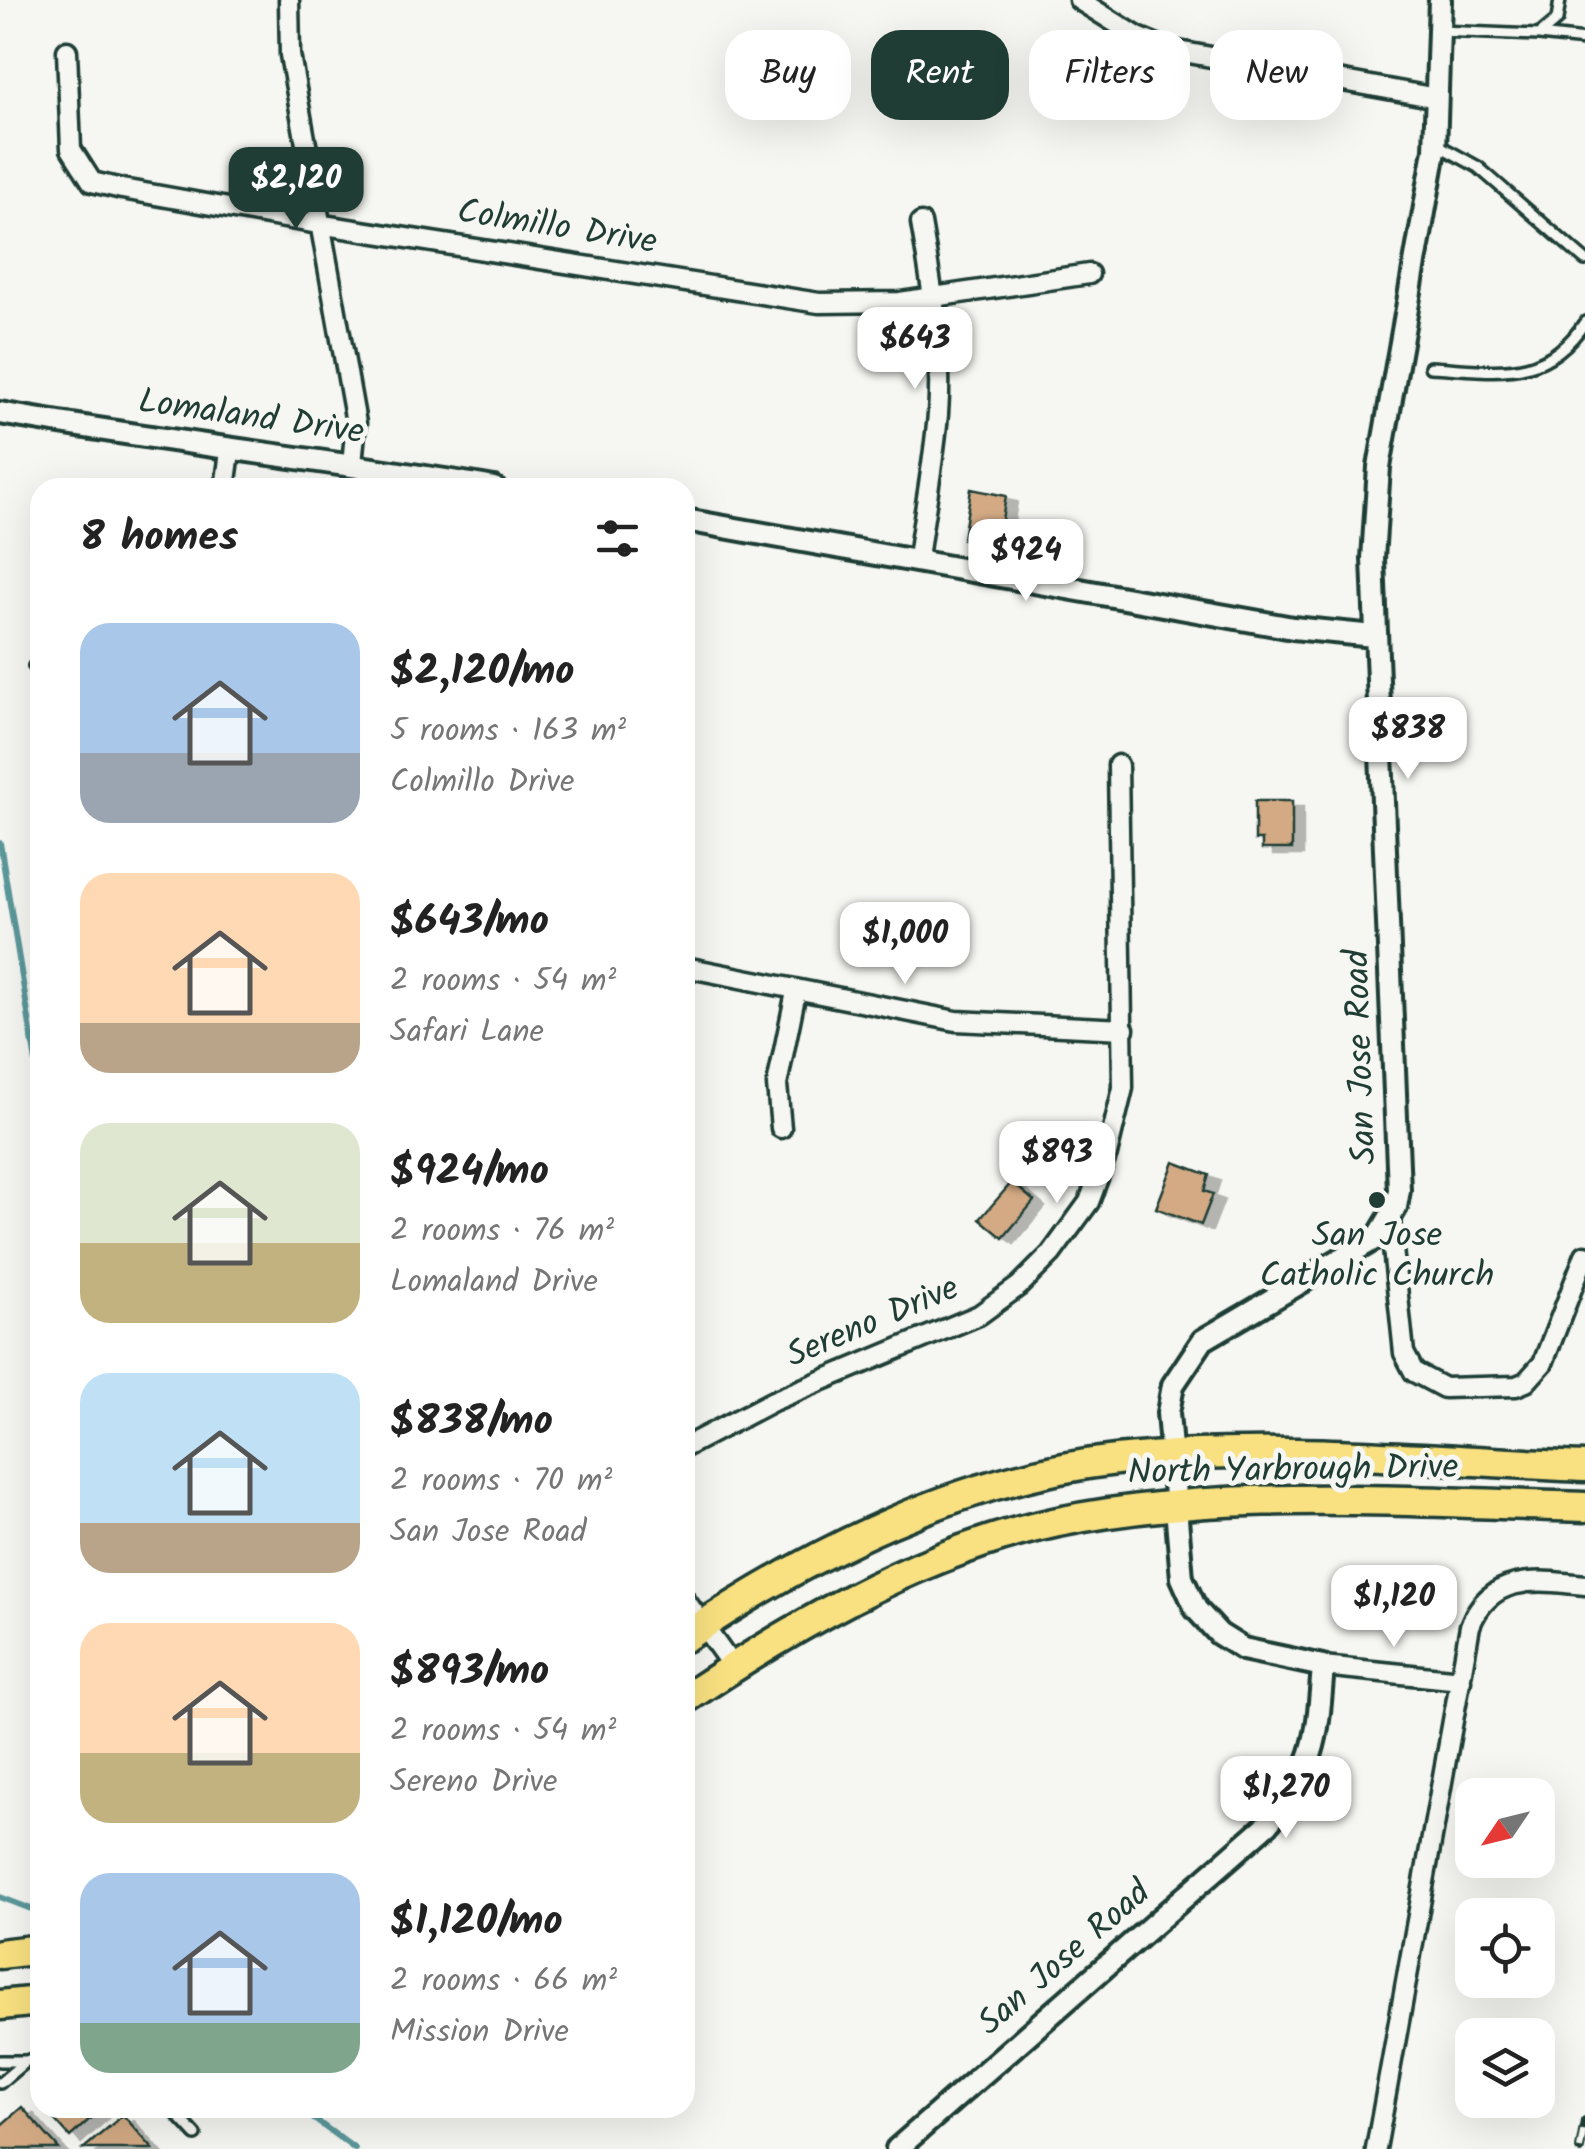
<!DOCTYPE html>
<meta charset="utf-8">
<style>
:root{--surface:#fff;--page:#f2f2f2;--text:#222;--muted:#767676;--accent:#1f3d34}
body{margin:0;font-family:Kalam,sans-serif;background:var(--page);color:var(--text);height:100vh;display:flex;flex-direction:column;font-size:38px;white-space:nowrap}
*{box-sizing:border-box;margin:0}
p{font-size:32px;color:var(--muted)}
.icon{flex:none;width:55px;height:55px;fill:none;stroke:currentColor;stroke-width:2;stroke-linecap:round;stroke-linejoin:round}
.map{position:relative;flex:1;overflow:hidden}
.side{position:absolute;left:30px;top:478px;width:665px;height:1640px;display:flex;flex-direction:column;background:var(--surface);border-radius:30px;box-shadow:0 10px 40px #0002}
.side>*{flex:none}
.banner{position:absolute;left:725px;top:30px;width:710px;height:90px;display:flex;gap:20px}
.needle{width:65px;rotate:235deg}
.buttons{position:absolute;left:1455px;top:1778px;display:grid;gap:20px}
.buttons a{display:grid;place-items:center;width:100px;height:100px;border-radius:20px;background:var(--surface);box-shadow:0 10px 40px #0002;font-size:50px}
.price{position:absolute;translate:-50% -85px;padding:0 22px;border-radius:20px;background:#fff;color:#222;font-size:32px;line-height:65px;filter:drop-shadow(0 2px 5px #0008)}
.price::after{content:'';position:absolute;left:50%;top:60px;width:30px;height:22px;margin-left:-15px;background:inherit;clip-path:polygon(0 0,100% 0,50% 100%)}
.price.active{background:var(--accent);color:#fff}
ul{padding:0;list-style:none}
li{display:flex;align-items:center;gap:30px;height:250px;padding:0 50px}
li span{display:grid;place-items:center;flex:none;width:280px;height:200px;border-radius:30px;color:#555}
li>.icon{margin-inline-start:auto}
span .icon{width:120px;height:120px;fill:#fffc;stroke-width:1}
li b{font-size:42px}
h2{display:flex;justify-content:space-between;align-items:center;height:120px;padding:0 50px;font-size:42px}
.chip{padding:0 35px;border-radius:30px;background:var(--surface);box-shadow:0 10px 40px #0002;font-size:35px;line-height:90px}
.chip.active{background:var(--accent);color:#fff}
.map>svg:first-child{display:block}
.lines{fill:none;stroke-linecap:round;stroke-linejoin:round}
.stream{stroke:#5c989b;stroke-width:6}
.building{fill:#d3aa84;stroke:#1f3d34;stroke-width:2.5;filter:url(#shadow)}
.service-casing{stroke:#1f3d34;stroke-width:16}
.minor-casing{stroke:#1f3d34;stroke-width:25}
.tertiary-casing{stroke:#1f3d34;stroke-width:28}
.primary-casing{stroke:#1f3d34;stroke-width:35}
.service{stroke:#f6f6f2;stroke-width:9}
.minor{stroke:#f6f6f2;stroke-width:18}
.tertiary{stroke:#f6f6f2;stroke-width:20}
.primary{stroke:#f9e181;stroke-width:28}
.rail-casing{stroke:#1f3d34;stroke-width:10}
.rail{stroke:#f6f6f2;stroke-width:6;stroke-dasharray:19;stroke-linecap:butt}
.poi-dot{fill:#1f3d34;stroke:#f6f6f2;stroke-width:4}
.labels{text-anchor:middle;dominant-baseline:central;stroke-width:10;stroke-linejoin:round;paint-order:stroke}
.street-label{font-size:35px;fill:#1f3d34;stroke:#f6f6f2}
.poi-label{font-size:35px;fill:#1f3d34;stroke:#f6f6f2}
</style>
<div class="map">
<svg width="1585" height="2149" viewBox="0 0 1585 2149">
<defs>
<filter id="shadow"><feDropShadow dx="11" dy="6" stdDeviation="0" flood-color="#0004"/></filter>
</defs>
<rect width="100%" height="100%" fill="#f6f6f2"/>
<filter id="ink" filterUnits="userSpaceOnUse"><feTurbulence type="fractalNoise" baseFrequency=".01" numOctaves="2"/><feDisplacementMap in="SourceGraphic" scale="20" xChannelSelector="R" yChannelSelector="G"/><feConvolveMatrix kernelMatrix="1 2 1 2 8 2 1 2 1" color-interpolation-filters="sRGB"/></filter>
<g filter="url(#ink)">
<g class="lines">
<path class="stream" d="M 0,843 L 40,1087
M 0,1897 L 39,1912
M 299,2108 L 355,2149"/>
</g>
<path class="building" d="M 971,489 L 1006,496 L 998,545 L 963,539 Z
M 1255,801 L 1292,801 L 1292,849 L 1262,849 L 1262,840 L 1255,840 Z
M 1174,1162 L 1209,1175 L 1204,1191 L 1213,1194 L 1201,1225 L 1156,1208 Z
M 1012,1182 L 1034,1201 L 1003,1238 L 980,1219 Z
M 22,2107 L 59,2149 L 0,2149 L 0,2126 Z
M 44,2108 L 102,2108 L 70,2137 Z
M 123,2115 L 153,2149 L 83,2149 Z"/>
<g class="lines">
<defs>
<path id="service" d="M 1439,31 L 1539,35 L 1557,20 L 1560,0
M 1539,35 L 1585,40
M 1438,145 L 1478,167 L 1585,260
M 1430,367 C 1495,370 1544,384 1585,322
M 34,666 L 40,676
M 0,2061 L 26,2061
M 0,2083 L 26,2061 L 40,2056
M 171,2108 L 196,2135"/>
<path id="minor" d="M 289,0 L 290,55 L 356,423 L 352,464
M 1079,0 L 1138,37 L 1167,49 L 1437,98
M 67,51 L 71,149 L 92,182 L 122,189 L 318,224 L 819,303 L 900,302 L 1089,274
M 225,488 L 230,452
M 918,559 C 924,511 934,462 938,414 C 943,350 932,286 921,223
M 685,967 L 956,1021 L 1124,1029
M 781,1128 L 777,1085 L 796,992
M 1390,1220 L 1404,1353 L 1414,1372 L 1444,1388 L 1516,1386 L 1526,1382 L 1543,1363 L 1585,1255
M 685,1447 L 773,1401 L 979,1315 L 1019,1286 L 1051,1254 L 1089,1202 L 1107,1154 L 1123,1088 L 1118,765
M 685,1600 L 733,1667
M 1323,1666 L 1461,1680
M 1376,2149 L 1470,1626 C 1490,1573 1538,1580 1585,1585"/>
<path id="tertiary" d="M 0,413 C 164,442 330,460 494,488
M 685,520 L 1293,628 L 1374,636
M 897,2149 L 1268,1824 C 1317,1763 1317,1742 1323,1666 L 1243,1649 L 1219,1634 L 1196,1609 L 1182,1578 L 1168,1413 L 1173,1385 L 1203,1340 L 1378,1237 L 1396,1207 L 1399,1190 L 1373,559 L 1379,467 L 1435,150 L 1440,0"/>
<path id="primary" d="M 685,1637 C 814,1551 960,1478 1116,1460 C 1270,1443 1430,1460 1585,1467
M 685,1699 C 791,1628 907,1560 1032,1528 C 1200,1486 1411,1502 1585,1507
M 0,1954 L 40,1949
M 0,2005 L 40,2001"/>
</defs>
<use href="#service" class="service-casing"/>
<use href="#minor" class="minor-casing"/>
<use href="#tertiary" class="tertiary-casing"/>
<use href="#primary" class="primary-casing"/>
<use href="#service" class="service"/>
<use href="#minor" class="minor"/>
<use href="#tertiary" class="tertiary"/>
<use href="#primary" class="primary"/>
<defs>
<path id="rail" d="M 1580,2149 L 1585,2121"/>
</defs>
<use href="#rail" class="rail-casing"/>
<use href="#rail" class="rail"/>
</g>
</g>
<circle class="poi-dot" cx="1377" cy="1200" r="10"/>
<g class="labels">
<g class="street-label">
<text transform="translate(557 228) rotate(9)">Colmillo Drive</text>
<text transform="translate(251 418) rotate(8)">Lomaland Drive</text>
<text transform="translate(1362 1057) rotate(-92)">San Jose Road</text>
<text transform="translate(873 1323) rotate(-23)">Sereno Drive</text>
<text transform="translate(1293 1471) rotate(-1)">North Yarbrough Drive</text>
<text transform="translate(1065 1959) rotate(-41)">San Jose Road</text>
</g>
<g class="poi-label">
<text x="1377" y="1237">San Jose<tspan x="1377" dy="40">Catholic Church</tspan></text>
</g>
</g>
</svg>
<div class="buttons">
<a><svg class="needle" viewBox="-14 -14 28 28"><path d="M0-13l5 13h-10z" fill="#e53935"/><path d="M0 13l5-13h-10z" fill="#767676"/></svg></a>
<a><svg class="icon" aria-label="locate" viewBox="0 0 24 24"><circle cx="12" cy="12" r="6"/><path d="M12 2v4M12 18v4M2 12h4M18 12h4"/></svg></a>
<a><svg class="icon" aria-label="layers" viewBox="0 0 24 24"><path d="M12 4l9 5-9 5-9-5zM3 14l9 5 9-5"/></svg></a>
</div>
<b class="price active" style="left:296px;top:232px">$2,120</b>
<b class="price" style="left:915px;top:392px">$643</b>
<b class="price" style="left:1026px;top:604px">$924</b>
<b class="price" style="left:1408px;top:782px">$838</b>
<b class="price" style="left:905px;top:987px">$1,000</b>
<b class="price" style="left:1057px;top:1206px">$893</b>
<b class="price" style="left:1394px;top:1650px">$1,120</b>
<b class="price" style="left:1286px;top:1841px">$1,270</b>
<div class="banner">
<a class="chip">Buy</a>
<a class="chip active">Rent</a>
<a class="chip">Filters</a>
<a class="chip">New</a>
</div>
<section class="side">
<h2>8 homes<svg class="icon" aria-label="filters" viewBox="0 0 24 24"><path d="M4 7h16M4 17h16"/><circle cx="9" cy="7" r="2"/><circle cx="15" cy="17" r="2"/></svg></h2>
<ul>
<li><span style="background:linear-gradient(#a9c7e8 65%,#9aa5b1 0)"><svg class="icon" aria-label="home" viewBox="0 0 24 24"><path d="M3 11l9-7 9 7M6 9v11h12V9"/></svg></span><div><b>$2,120/mo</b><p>5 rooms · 163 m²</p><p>Colmillo Drive</p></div></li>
<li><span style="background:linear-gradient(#ffd9b3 75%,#b9a48a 0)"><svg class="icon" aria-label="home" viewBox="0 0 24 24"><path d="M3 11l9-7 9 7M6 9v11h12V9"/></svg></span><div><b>$643/mo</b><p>2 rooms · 54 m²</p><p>Safari Lane</p></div></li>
<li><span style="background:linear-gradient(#dfe7d0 60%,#c2b280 0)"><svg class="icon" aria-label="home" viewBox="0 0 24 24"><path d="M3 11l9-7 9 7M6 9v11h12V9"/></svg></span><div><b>$924/mo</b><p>2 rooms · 76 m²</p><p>Lomaland Drive</p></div></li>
<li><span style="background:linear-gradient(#bfe0f5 75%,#b9a48a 0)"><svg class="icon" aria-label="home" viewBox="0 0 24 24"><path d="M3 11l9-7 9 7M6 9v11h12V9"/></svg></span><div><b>$838/mo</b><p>2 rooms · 70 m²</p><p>San Jose Road</p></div></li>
<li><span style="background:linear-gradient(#ffd9b3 65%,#c2b280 0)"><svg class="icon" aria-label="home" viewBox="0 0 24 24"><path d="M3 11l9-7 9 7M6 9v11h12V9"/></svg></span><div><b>$893/mo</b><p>2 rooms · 54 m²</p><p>Sereno Drive</p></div></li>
<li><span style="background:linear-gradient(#a9c7e8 75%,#7fa58c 0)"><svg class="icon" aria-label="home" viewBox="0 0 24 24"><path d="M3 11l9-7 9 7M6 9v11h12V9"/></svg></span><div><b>$1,120/mo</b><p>2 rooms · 66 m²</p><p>Mission Drive</p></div></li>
</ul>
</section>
</div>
